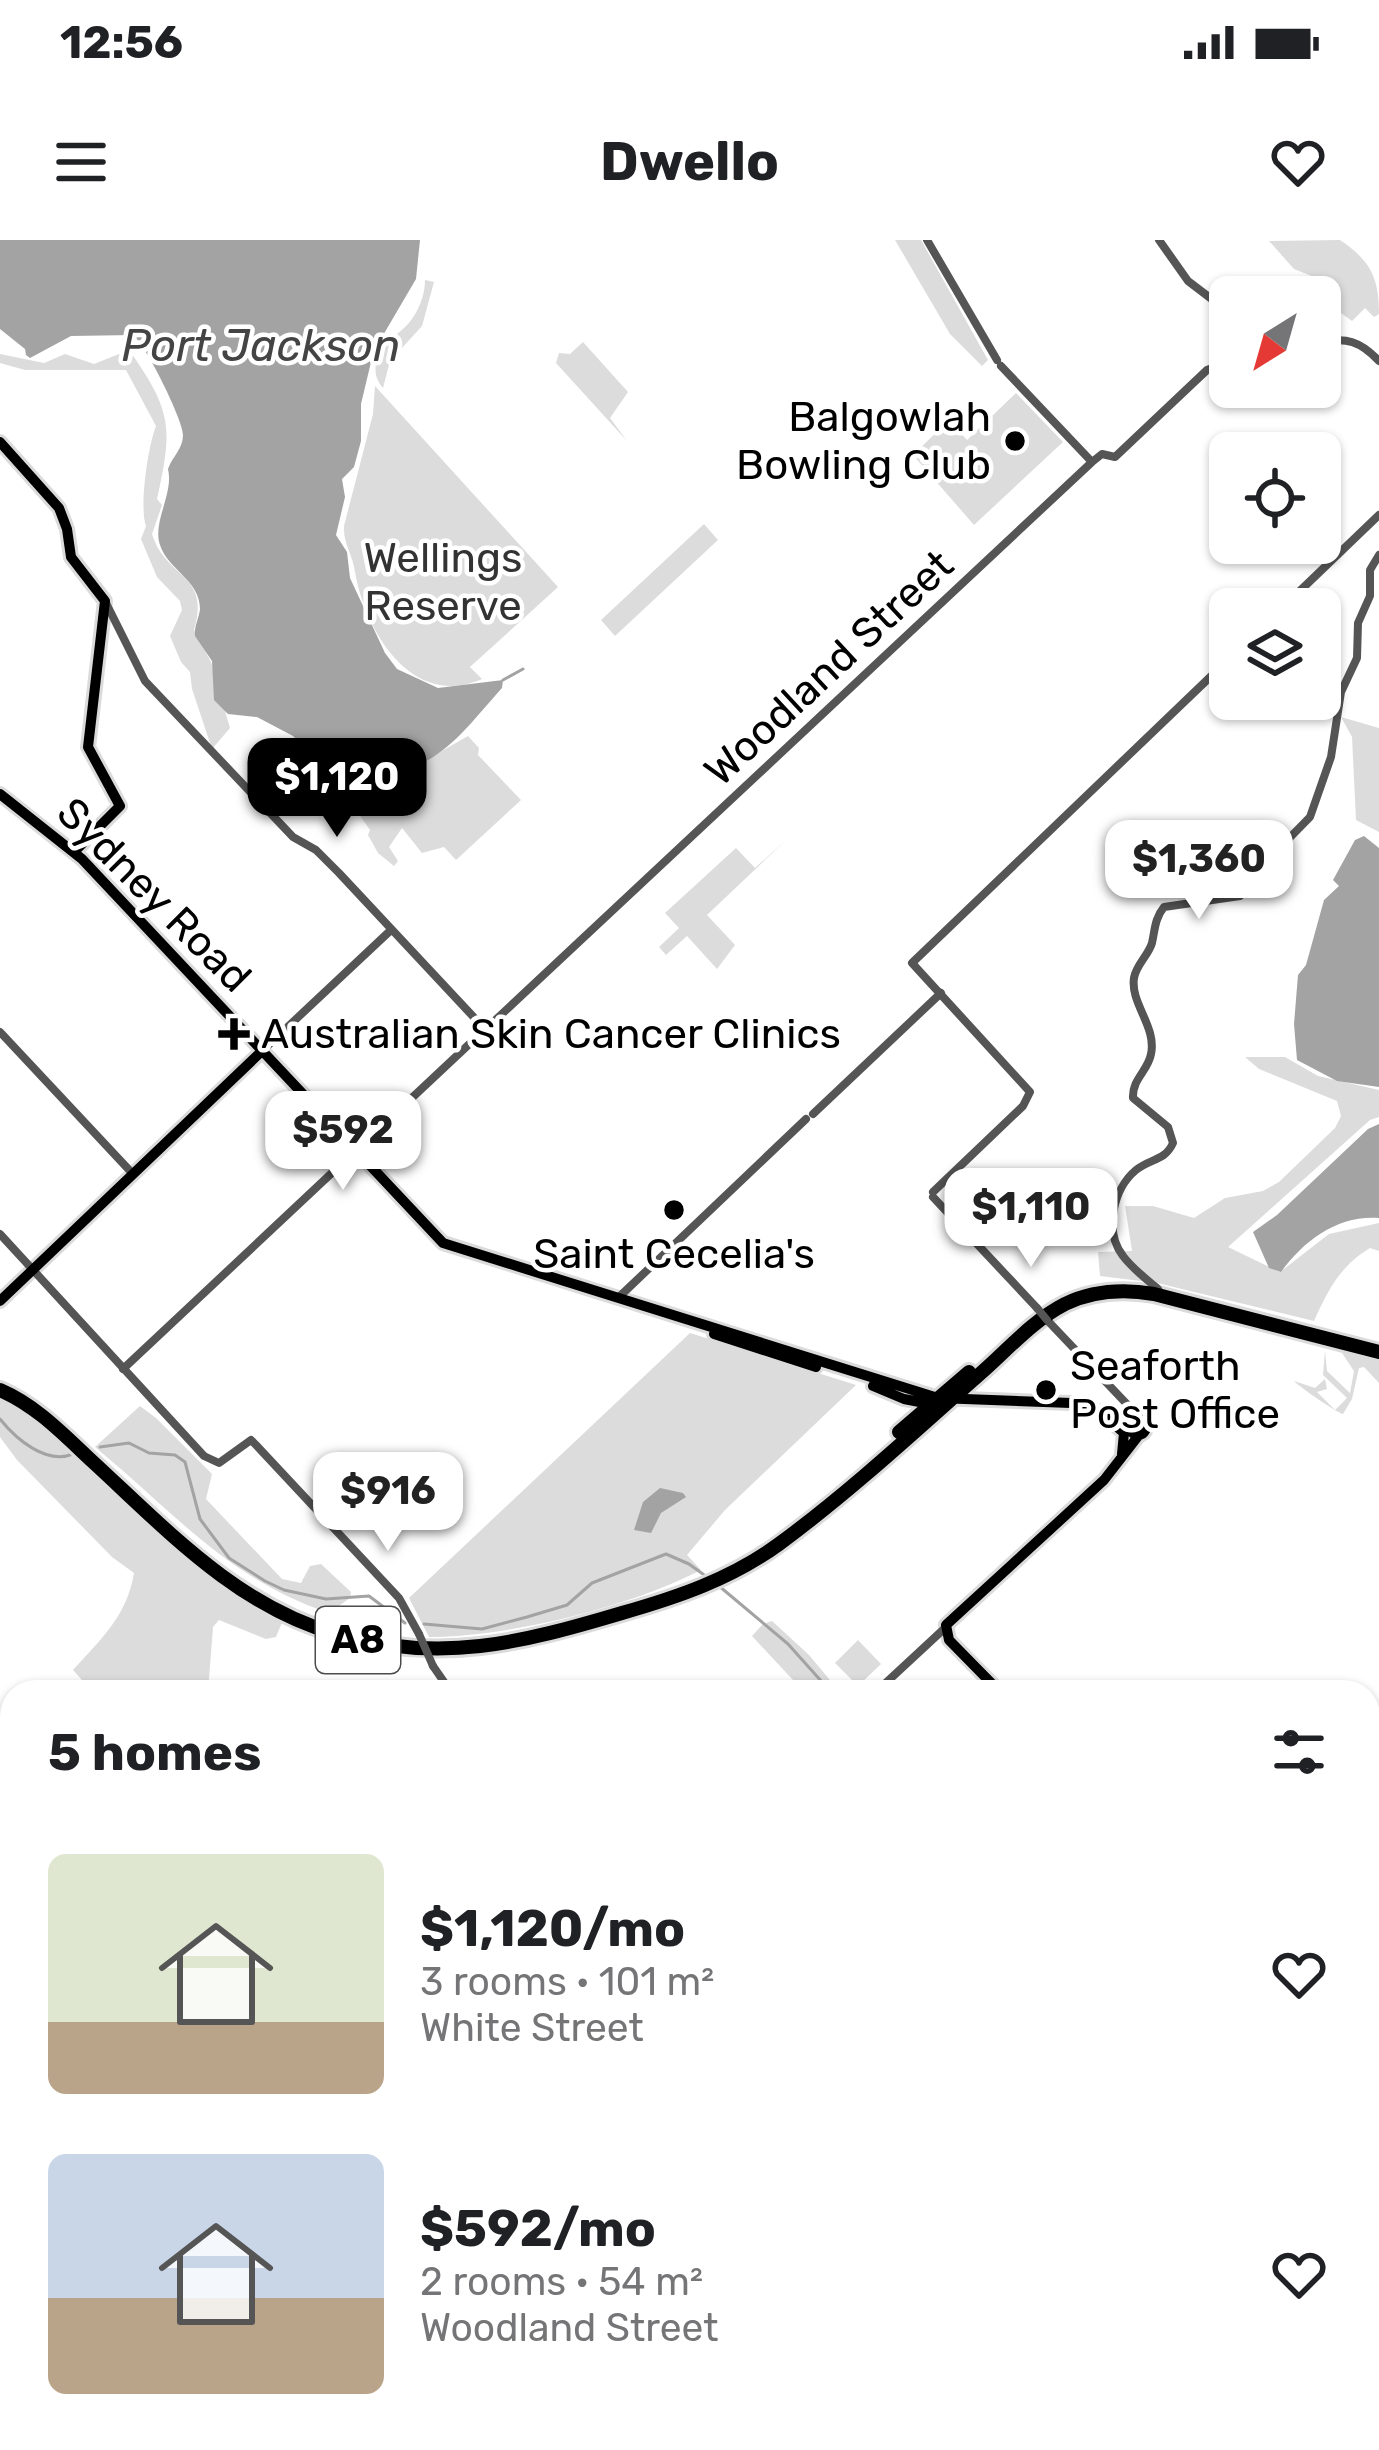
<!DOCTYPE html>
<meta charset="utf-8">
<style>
:root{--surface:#fff;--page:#f6f6f6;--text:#202124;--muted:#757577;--accent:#000}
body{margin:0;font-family:Rubik,sans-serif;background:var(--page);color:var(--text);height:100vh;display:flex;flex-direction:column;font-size:45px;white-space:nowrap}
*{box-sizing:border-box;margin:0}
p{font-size:39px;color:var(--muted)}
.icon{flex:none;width:66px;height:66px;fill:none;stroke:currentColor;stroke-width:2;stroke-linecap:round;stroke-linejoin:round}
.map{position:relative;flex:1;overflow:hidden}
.side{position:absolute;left:0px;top:1440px;width:1380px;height:771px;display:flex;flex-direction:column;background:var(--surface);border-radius:36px 36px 0 0;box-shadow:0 3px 9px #0004}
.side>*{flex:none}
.needle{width:78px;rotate:217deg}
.fabs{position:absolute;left:1209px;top:36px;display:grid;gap:24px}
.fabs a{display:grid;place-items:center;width:132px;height:132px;border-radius:18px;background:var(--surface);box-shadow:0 3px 9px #0004;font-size:60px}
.price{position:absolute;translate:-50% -102px;padding:0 27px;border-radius:24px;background:#fff;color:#222;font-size:39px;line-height:78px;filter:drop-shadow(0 3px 6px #0008)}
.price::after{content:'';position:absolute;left:50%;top:72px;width:36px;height:27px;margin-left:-18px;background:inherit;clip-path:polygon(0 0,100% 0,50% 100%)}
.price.selected{background:var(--accent);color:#fff}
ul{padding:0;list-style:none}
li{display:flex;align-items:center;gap:36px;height:300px;padding:0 48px}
li span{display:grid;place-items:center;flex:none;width:336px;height:240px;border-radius:18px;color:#555}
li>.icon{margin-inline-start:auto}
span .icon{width:144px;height:144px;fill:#fffc;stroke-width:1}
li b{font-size:51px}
h2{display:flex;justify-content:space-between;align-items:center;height:144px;padding:0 48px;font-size:51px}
.status{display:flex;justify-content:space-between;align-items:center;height:84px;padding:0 60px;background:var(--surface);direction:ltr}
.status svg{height:33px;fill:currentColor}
header{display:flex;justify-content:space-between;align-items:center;height:156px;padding:0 48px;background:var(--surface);font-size:54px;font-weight:700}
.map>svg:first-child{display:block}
.green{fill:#dcdcdc}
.water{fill:#a3a3a3}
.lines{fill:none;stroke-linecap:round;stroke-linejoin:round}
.stream{stroke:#a3a3a3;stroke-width:3}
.river{stroke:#a3a3a3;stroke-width:8}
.major-casing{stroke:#dbdbdb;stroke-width:16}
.highway-casing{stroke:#dbdbdb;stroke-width:20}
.minor{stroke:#555;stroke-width:8}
.major{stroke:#000;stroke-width:10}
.highway{stroke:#000;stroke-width:14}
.minor-bridge{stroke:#555;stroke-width:8}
.poi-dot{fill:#000;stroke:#fff;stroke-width:4.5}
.labels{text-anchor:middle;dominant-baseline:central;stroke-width:9;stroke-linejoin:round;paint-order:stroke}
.shield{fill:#fff;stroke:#4c4c4c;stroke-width:3}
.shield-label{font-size:39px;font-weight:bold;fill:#000}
.poi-label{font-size:42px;fill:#000;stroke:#fff;text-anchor:start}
.park-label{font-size:42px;fill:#333;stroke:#fff}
.street-label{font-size:42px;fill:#000;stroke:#fff}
.water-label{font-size:45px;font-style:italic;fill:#444;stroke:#fff}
</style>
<div class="status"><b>12:56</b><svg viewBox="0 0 49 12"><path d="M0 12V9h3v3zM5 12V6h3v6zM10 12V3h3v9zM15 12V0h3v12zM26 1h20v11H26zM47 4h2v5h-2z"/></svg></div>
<header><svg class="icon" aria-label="menu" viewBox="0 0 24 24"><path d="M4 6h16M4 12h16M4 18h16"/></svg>Dwello<svg class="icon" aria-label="heart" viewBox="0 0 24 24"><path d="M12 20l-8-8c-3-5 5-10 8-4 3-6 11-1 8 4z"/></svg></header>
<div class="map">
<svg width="1379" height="2210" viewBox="0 0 1379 2210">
<rect width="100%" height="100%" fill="#fff"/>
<path class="green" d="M 895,0 L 921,0 L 988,120 L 982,126 L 950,94 Z
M 1340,0 C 1371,21 1379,38 1379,74 L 1374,77 L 1365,68 L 1352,81 L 1334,68 L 1329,43 L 1294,29 L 1269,1 Z
M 425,40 L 434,42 L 422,86 L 390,121 L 383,148 C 369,132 377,115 387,99 C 409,91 425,64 425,40 Z
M 583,102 L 628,152 L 610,178 L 627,201 L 556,123 L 559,113 L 570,114 Z
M 129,110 C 172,171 173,187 157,259 L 162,265 L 152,294 C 166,340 211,332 194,390 L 211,422 L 230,488 L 212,509 L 192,449 L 190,432 L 181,422 L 170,396 L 182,370 L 180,361 L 157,337 L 141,299 L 146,286 C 139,268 148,206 156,186 L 126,130 L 25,130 L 0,123 L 0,114 L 44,123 L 65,114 L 94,124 Z
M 375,146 L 558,347 L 470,427 L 482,439 C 412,470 365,391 355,332 C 353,315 343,304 344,286 L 373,174 Z
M 1016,153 L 1063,202 L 974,285 L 913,215 L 949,180 L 967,200 Z
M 704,284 L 718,300 L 615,396 L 601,380 Z
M 1341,477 L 1379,488 L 1379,592 L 1356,580 L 1352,497 Z
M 468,496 L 479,508 L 478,515 L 521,560 L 456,620 L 444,607 L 422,613 L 402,588 L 389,607 L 398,621 L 394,626 L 378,613 L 368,595 L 370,590 L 344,553 L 363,543 L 368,546 L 393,539 Z
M 786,600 L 707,675 L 735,705 L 717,729 L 687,696 L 666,715 L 659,707 L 679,688 L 665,673 L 736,608 L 755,628 Z
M 1245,817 L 1285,817 L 1318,836 L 1379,850 L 1379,877 L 1370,880 L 1228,1007 L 1280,1032 L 1329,994 L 1379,983 L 1379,1011 L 1370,1008 C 1340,1026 1328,1050 1314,1081 L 1157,1043 L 1100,1036 L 1098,1012 L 1132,1011 L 1125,966 L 1153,966 L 1194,978 L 1225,958 L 1263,951 L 1279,942 L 1335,888 L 1341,876 L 1337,861 L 1259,829 Z
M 690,1093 L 856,1145 L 725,1270 L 687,1315 L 701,1330 C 630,1367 509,1397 429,1397 L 409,1358 Z
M 1311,1096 L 1379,1117 L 1379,1143 L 1364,1127 L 1359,1128 L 1352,1159 L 1343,1174 C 1336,1172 1302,1149 1294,1141 L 1315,1148 L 1325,1139 L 1327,1149 L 1317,1152 L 1335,1170 L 1347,1158 L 1323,1135 L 1325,1111 L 1327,1131 L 1350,1153 L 1354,1131 L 1338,1107 L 1325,1106 L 1322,1102 L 1315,1106 Z
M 0,1159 L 38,1180 L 145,1280 L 226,1349 L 283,1380 L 276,1397 L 266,1399 L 219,1380 L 213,1387 L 208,1452 L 85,1452 L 89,1448 L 73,1430 C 101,1399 127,1376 134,1333 L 112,1317 L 17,1220 L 0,1197 Z
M 140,1166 L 156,1178 L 212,1234 L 206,1259 L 282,1339 L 301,1343 L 310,1326 L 321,1324 L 351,1352 L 350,1358 L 329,1373 C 228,1339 175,1273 95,1207 Z
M 772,1381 L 809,1415 L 840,1452 L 781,1452 L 793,1440 L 752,1396 L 763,1384 Z
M 858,1400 L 881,1424 L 858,1446 L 835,1423 Z
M 0,1969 L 12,1970 L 12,2199 L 614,2199 L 624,2210 L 0,2210 Z"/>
<path class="water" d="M 0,0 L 420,0 L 416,39 L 382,97 L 377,99 L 373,112 L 366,116 L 371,122 L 361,164 L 361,201 L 354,227 L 342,239 L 345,257 L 336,295 L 347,312 L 350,338 L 385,413 L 397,429 L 438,448 L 503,440 L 502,448 C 458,497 439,530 368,538 L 368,543 L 359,545 L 323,528 L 293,496 L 257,477 L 228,474 L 214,460 L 212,421 L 195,396 C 194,386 199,378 200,369 C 200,340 168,330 160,305 C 152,282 174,254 168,229 C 172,217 183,209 183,195 C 183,180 146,105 133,95 L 71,96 L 30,118 L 26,115 L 25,109 L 0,89 Z
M 1364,596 L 1379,608 L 1379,847 L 1337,841 L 1297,820 L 1294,784 L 1298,735 L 1306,725 L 1324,660 L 1339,646 L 1333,640 L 1355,600 Z
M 1379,884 L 1379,978 C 1339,975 1305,999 1281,1032 L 1269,1028 L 1253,992 L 1277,975 L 1368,889 Z
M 660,1248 L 683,1253 L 686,1257 L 661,1273 L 651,1293 L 634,1290 L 643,1262 Z
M 144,2199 L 280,2199 L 279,2210 L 139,2210 Z"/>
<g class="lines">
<path class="stream" d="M 503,440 L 523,429
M 0,1179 C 16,1199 46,1225 73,1214
M 100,1207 L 129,1203 L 149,1213 L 175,1215 L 185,1222 L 200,1279 L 229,1318 L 265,1341 L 284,1350 L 326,1359 L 369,1356 L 405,1383
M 719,1346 L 788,1404 L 831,1452
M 424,1384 L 482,1389 L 527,1377 L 567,1365 L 592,1343 L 666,1314 L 689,1324 L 707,1337"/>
<path class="river" d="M 0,1911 L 12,1910"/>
<defs>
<path id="major" d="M 0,202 L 59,268 L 67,289 L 71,317 L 105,361 L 88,507 L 120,566 L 74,612
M 0,554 L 82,619 L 443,1003 L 938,1158 L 1071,1163 L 1132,1181
M 0,1061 L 262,811
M 714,1094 L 816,1127
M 873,1146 L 904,1159 L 935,1165
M1130 1187a8 8 0 1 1 16 0a8 8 0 1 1-16 0Z
M 1109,1180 L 1124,1193 L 1122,1214
M 1000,1452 L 949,1400 L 946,1385 L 1104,1240 L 1139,1195
M 1159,2210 L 1162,2199"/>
<path id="highway" d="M 0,1150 C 37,1166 64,1195 93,1222 C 167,1290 237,1366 336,1394 C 440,1424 521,1403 622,1373 C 678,1357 731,1339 779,1304 C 847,1254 911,1195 974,1139 C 1004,1114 1030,1082 1065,1064 C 1094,1050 1124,1049 1154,1054 L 1379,1112
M 899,1192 L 969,1132"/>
</defs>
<use href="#major" class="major-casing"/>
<use href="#highway" class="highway-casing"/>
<path class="minor" d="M 927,0 L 997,120
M 1159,0 L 1188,41 L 1230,73
M 1320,103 C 1346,96 1361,102 1379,121
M 1001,126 L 1092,222
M 105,361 L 145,441 L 293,597 L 316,610 L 339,633 L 482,786
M 1281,369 L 1379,275
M 0,792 L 132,933
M 262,811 L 391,690
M 813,874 L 941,753
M 933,952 L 1023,866 L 1030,852 L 912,723 L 1230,418
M 933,957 L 1037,1068
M 0,994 L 204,1216 L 219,1223 L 251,1200 L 256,1205 L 399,1358 L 419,1394
M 1158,1049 C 1147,1040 1131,1027 1123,1016 C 1103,990 1114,948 1136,930 C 1151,918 1165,921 1173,903 L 1168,887 L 1133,858 C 1132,839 1148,831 1151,814 C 1157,787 1130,763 1134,738 C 1136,725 1148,716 1152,703 C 1155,689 1155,678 1164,667 L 1240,656 L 1264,624 L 1310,577 L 1331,517 L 1341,452 L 1357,418 L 1358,383 L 1370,356 L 1370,330 L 1379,315
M 619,1057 L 806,879
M 1047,1080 L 1142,1180
M 123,1129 L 480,794 L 488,793 L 489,786 L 1092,222 L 1102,214 L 1115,217 L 1207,130 L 1217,126 L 1230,131
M 433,1426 L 451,1452
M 876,1452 L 945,1388"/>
<use href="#major" class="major"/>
<use href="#highway" class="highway"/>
<path class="minor-bridge" d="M 1037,1068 L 1047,1080
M 419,1394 L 433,1426"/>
</g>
<g class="poi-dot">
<circle cx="1015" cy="201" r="12"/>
<path d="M228 776h12v12h12v12h-12v12h-12v-12h-12v-12h12z"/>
<circle cx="674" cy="970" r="12"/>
<circle cx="1046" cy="1150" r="12"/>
</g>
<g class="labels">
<rect class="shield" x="316" y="1367" width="84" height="66" rx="9"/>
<g class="shield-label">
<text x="358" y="1400">A8</text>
</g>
<g class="poi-label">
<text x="991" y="177" text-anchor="end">Balgowlah<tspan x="991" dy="48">Bowling Club</tspan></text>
<text x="261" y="794">Australian Skin Cancer Clinics</text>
<text x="674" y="1014" text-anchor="middle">Saint Cecelia's</text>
<text x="1070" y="1126">Seaforth<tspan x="1070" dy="48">Post Office</tspan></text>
</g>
<g class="park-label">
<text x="443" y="318">Wellings<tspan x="443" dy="48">Reserve</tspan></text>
</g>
<g class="street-label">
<text transform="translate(829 428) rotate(-43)">Woodland Street</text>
<text transform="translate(154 655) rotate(45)">Sydney Road</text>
</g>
<g class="water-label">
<text x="261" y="105">Port Jackson</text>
</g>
</g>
</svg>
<div class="fabs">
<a><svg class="needle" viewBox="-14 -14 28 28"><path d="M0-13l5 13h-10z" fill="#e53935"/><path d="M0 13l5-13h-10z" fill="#757577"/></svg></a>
<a><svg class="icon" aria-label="locate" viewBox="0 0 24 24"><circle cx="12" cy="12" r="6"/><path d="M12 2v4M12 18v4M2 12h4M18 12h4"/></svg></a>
<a><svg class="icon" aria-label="layers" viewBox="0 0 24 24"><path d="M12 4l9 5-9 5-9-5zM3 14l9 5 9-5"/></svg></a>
</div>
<b class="price selected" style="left:337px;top:600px">$1,120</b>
<b class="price" style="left:1199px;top:682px">$1,360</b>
<b class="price" style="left:343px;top:953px">$592</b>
<b class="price" style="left:1031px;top:1030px">$1,110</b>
<b class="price" style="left:388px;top:1314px">$916</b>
<section class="side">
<h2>5 homes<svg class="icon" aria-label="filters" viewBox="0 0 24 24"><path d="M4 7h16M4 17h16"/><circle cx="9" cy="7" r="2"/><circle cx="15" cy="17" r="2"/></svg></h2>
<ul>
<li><span style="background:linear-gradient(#dfe7d0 70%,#b9a48a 0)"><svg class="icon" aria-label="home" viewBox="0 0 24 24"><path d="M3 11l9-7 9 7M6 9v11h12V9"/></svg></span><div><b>$1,120/mo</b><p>3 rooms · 101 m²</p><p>White Street</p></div><svg class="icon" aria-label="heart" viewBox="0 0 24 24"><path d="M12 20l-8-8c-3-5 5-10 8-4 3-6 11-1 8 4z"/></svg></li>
<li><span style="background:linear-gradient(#c9d6e8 60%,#b9a48a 0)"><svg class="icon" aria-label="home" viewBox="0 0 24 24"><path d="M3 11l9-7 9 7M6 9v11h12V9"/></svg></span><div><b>$592/mo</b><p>2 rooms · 54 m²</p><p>Woodland Street</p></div><svg class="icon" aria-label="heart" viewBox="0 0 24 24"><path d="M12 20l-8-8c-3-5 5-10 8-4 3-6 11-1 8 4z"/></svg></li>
</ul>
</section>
</div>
